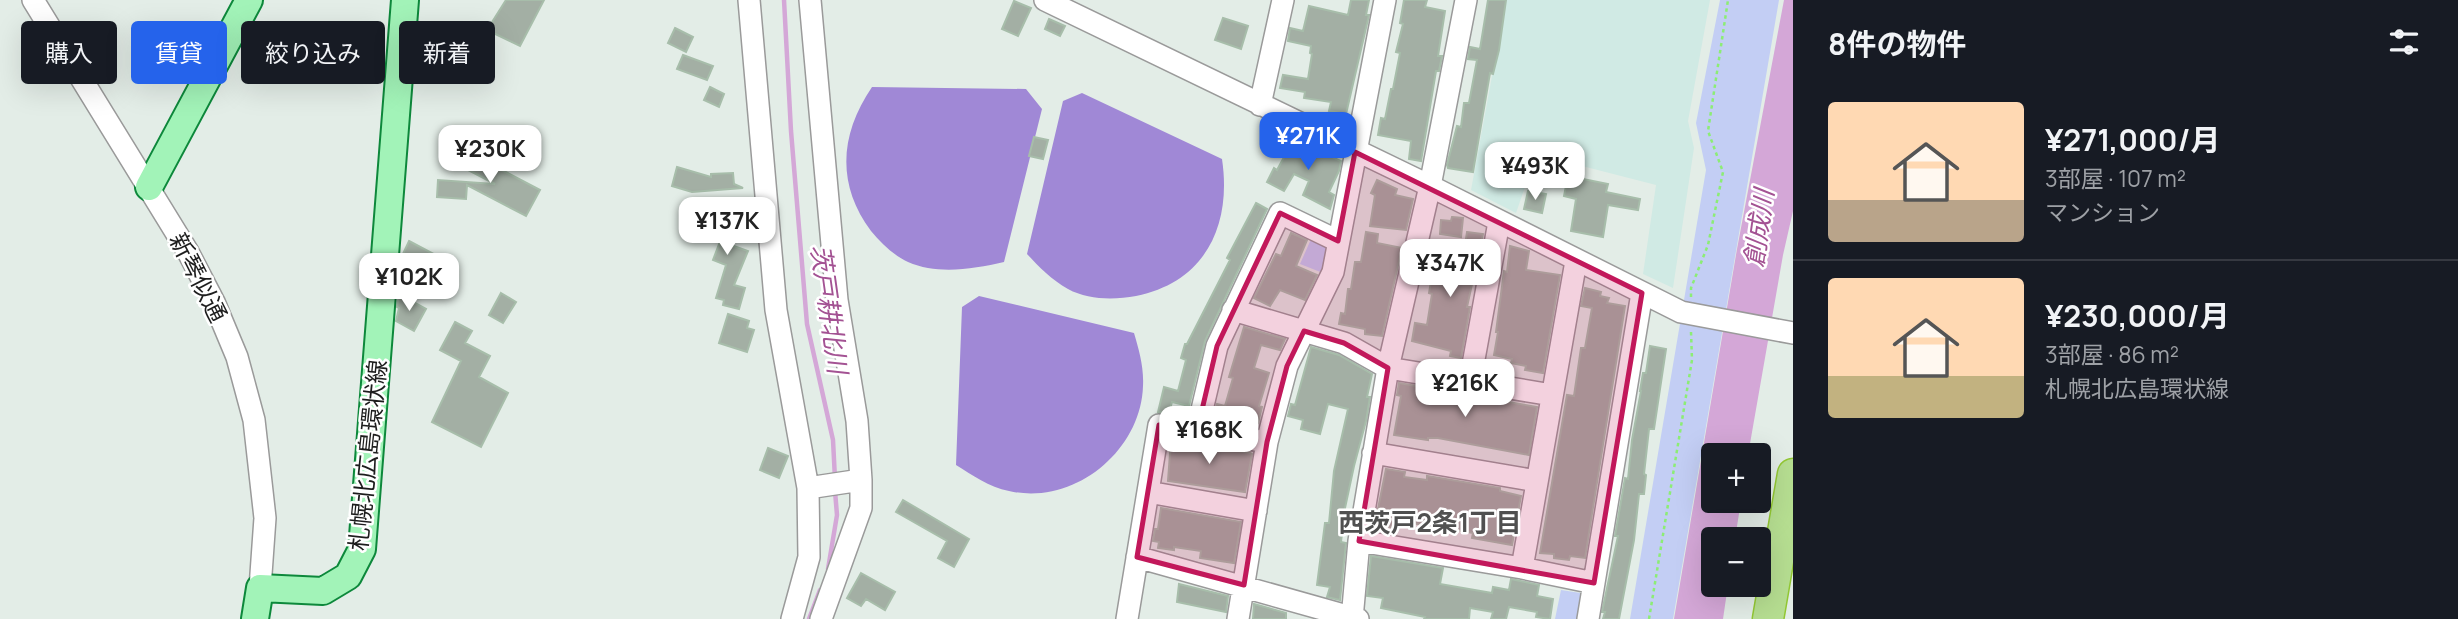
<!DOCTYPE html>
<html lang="ja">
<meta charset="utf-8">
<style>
:root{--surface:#171b24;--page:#20242c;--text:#f1f3f6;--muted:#9ea1a6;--line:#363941;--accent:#2563eb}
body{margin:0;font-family:Manrope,"Noto Sans JP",sans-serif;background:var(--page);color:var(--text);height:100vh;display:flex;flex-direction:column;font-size:26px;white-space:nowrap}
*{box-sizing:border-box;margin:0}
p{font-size:23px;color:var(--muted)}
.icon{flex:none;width:38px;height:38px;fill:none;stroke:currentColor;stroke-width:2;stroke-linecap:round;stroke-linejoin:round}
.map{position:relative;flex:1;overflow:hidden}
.panel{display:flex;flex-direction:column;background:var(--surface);width:665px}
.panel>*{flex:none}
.banner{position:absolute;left:21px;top:21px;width:665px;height:63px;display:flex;gap:14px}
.buttons{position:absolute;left:1701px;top:443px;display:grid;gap:14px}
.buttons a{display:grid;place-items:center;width:70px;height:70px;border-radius:7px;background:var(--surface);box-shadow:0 7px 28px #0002;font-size:35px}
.price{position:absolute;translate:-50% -60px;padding:0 16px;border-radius:14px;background:#fff;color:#222;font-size:23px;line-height:46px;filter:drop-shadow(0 2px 4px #0008)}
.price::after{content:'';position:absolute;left:50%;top:42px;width:21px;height:16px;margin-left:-10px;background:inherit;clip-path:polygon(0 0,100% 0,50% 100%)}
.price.active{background:var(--accent);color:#fff}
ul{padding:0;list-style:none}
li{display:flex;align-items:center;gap:21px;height:175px;padding:0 35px}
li+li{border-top:2px solid var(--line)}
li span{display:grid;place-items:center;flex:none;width:196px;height:140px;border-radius:7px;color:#555}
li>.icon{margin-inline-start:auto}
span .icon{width:84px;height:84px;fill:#fffc;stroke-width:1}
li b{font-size:30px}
h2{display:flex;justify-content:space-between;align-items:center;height:84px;padding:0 35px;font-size:30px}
.tag{padding:0 24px;border-radius:7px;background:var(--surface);box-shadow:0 7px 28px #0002;font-size:24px;line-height:63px}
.tag.active{background:var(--accent);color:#fff}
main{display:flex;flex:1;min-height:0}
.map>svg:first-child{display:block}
.farmland{fill:#d0eae4}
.park{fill:#c3cef4}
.pitch{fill:#a088d6}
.water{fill:#d4a7d7}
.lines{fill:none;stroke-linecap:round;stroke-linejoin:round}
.stream{stroke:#d4a7d7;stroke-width:4.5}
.building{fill:#a3afa4;stroke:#a7bdaa;stroke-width:2}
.minor-casing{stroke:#9a9a9a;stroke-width:24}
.major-casing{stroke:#0d883b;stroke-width:30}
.highway-casing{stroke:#93c833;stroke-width:33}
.path{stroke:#8ced75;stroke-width:2.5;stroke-dasharray:3.5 3.5;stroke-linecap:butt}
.minor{stroke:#fff;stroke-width:21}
.major{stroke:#a2f3b8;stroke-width:26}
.highway{stroke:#b6de91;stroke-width:30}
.marked{fill:#c2185b;fill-opacity:0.2;stroke:#c2185b;stroke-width:5;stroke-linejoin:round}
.labels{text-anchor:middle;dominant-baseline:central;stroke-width:5;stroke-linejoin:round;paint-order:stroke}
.street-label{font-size:24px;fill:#1d1d1d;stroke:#fff}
.water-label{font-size:26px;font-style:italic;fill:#a35293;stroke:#fff}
.neighbourhood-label{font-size:26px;font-weight:bold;fill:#505050;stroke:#fff}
</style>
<main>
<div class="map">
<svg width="1793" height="619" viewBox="0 0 1793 619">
<rect width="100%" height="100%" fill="#e3ede7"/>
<path class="farmland" d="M 1506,0 L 1710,0 L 1688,121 L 1694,148 L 1673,288 L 1643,274 L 1656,185 L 1551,158 L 1546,183 L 1527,181 L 1516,213 L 1471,190 Z"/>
<path class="park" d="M 1720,0 L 1779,0 L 1673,619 L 1630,619 L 1706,170 L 1696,123 Z
M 1312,237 L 1328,246 L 1323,273 L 1300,264 Z
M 1561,590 L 1587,594 L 1582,619 L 1555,619 Z"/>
<path class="pitch" d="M 872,87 L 1026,89 L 1042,109 L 1004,262 C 973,269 938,275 908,262 C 893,255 881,243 871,231 C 836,184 840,134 872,87 Z
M 1082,93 L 1222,159 C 1232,226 1205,282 1136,296 C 1114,300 1088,300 1068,289 C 1052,280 1039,267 1027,254 L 1063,101 Z
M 979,296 L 1134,333 C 1139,350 1144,367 1143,386 C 1141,451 1074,506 1009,491 C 989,487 972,475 956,465 L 962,307 Z"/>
<path class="water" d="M 1784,0 L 1793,0 L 1793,211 L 1783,255 L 1748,455 L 1713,455 L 1713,500 L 1741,501 L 1735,539 L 1713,539 L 1713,584 L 1728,585 L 1723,619 L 1674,619 L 1737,249 Z"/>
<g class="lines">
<path class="stream" d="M 784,0 L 791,131 L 807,324 L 833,440 L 835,479
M 828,569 L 837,515 L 835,491
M 809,619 L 820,590"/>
</g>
<path class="building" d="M 506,0 L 544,0 L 520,46 L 487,30 Z
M 1351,0 L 1369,0 L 1366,15 L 1369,15 L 1346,114 L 1329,111 L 1331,102 L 1304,98 L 1305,92 L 1280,88 L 1283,75 L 1308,79 L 1312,54 L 1310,53 L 1311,46 L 1288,41 L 1290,28 L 1303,31 L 1309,6 L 1348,15 Z
M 1404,0 L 1427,0 L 1425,7 L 1445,11 L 1438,56 L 1442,56 L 1439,71 L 1436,71 L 1421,161 L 1409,159 L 1411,141 L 1378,135 L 1381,118 L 1385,119 L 1391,89 L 1393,89 L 1400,53 L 1396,52 L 1403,24 L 1400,23 Z
M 1488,0 L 1506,0 L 1499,50 L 1493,74 L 1490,73 L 1473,172 L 1448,168 L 1447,165 L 1457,126 L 1461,127 L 1464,103 L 1469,103 L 1477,60 L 1468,59 L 1470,47 L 1480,49 Z
M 1014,1 L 1031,8 L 1018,36 L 1002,29 Z
M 1223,18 L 1248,26 L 1241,49 L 1215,40 Z
M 1049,19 L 1065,26 L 1060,36 L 1045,29 Z
M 675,28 L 693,37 L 686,52 L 668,43 Z
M 683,55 L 713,66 L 707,80 L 677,69 Z
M 710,87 L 724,94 L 719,107 L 704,100 Z
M 1034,137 L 1048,140 L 1043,159 L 1029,156 Z
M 1295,137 L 1309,144 L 1308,146 L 1341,161 L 1339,171 L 1329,192 L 1334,195 L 1330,209 L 1303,195 L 1309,181 L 1294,174 L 1284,191 L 1267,182 L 1274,168 L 1277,170 Z
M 460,148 L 540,190 L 526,216 L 467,185 L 466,199 L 437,197 L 438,180 L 495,184 L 453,162 Z
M 677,167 L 711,177 L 711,174 L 733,173 L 734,184 L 743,188 L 692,192 L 672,186 Z
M 1568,176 L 1608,184 L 1606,192 L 1640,199 L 1638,210 L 1608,205 L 1603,237 L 1571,231 L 1576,199 L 1564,196 Z
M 1377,180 L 1397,189 L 1395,195 L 1413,199 L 1406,230 L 1370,226 L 1375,195 L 1371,193 Z
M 1528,191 L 1546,194 L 1542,213 L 1524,209 Z
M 1256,203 L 1267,209 L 1205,341 L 1189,406 L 1172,402 L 1169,413 L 1158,412 L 1164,387 L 1178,391 L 1186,360 L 1181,358 L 1185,344 L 1187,344 L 1230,260 L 1227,258 Z
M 705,210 L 733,212 L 731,245 L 748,251 L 734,285 L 745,288 L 739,309 L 723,305 L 724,300 L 716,298 L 726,265 L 713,260 L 724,231 L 703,229 Z
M 1452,217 L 1463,218 L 1461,237 L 1440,234 L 1441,220 L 1451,221 Z
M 1366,232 L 1378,234 L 1377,243 L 1402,248 L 1382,336 L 1365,334 L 1365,329 L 1339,324 L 1341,313 L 1345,314 L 1348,289 L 1351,289 L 1355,262 L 1361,262 Z
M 1467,232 L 1483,234 L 1467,307 L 1470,307 L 1461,358 L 1450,356 L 1451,351 L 1412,341 L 1415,323 L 1427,325 L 1432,294 L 1429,293 L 1432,276 L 1423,274 L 1427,256 L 1459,264 L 1460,259 L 1463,259 Z
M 1291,233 L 1307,240 L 1296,266 L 1317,275 L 1305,300 L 1280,290 L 1270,306 L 1254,298 L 1276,254 L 1281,256 Z
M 409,241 L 447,261 L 440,275 L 402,256 Z
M 1510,246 L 1529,251 L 1526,270 L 1560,275 L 1543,373 L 1525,370 L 1526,366 L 1511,363 L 1512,359 L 1494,355 L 1498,332 L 1496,332 L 1504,271 L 1507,272 Z
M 1585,288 L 1601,292 L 1600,296 L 1609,298 L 1607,303 L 1625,306 L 1585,558 L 1570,556 L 1569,560 L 1554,558 L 1554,554 L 1540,553 L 1567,395 L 1574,396 L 1581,348 L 1585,348 L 1592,308 L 1581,306 Z
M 501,293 L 516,302 L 503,323 L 489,315 Z
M 399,294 L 426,309 L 414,331 L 396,321 L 399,308 L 397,307 Z
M 728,314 L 749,321 L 747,328 L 754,330 L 747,352 L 719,343 Z
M 455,322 L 472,331 L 465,343 L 490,356 L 479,377 L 508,393 L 481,447 L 432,422 L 461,361 L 440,350 Z
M 1244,327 L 1285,339 L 1280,350 L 1261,345 L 1254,368 L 1269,373 L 1259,406 L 1262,407 L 1258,423 L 1238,418 L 1236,424 L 1221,421 L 1222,417 L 1214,415 L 1217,404 L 1225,406 L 1233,378 L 1229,377 Z
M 1650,346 L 1666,349 L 1654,429 L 1649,429 L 1644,474 L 1646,475 L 1644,494 L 1639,494 L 1634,540 L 1619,619 L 1603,619 L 1605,612 L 1602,612 L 1618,536 L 1615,536 L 1625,478 L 1628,479 L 1632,440 L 1641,391 L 1640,391 L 1643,373 L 1646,373 Z
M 1311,347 L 1339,355 L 1372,374 L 1367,397 L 1370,397 L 1366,421 L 1354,466 L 1345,508 L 1341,542 L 1346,543 L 1340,600 L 1327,597 L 1330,587 L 1317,585 L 1325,523 L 1329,523 L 1334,471 L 1348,409 L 1328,404 L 1320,434 L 1301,429 L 1303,420 L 1288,416 L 1291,404 L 1295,405 Z
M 1399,383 L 1537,407 L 1529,455 L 1438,438 L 1428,438 L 1428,440 L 1394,435 L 1401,396 L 1397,395 Z
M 1171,440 L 1250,453 L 1252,454 L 1245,492 L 1168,481 Z
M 768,448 L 788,456 L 779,478 L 760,470 Z
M 1386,469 L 1405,472 L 1404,477 L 1427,480 L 1427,476 L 1500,488 L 1500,491 L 1521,496 L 1512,545 L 1472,538 L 1473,533 L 1444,528 L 1444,531 L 1428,529 L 1428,526 L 1396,520 L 1395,528 L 1375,524 Z
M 903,500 L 969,539 L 954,567 L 938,558 L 947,541 L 896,512 Z
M 1161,508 L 1241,522 L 1234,563 L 1200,558 L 1201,551 L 1174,547 L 1174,550 L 1158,548 L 1159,542 L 1153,541 L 1155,529 L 1158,529 Z
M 1371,556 L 1443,568 L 1440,584 L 1492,593 L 1493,587 L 1509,590 L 1511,579 L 1539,585 L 1537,596 L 1553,599 L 1550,619 L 1536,617 L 1537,612 L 1509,607 L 1506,619 L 1491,619 L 1493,612 L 1470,608 L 1469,619 L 1424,619 L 1425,617 L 1381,608 L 1383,598 L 1367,596 Z
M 861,573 L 895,592 L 885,610 L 866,599 L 861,606 L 847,598 Z
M 1179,584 L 1228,596 L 1226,612 L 1177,602 Z
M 1254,604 L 1286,613 L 1286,619 L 1253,619 Z"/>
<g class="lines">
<defs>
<path id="minor" d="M 33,0 L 188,252 L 214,302 L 237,357 L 254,420 L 265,518 L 260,588
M 749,0 L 776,310 L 808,488 L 809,557 L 792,619
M 810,0 L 837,300 L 857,421 L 861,480 L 861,508 L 821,619
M 1045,0 L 1430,186 L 1681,312 L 1793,333
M 1260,105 L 1283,0
M 1233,310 L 1344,343 L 1388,368 L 1552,395
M 1470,381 L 1499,222
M 1197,431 L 1217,346 L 1280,213 L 1338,241
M 1267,442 L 1287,366 L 1333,272 L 1385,0
M 1373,453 L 1537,481
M 808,488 L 861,480
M 1148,492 L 1256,511
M 1359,541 L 1522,568 L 1594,583
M 1137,557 L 1358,619
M 1522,568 L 1576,261
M 1127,619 L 1159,425 L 1267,442 L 1238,619
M 1352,619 L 1359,541 L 1388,368 L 1430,186 L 1466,0
M 1588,619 L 1642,293"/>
<path id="major" d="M 149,187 L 249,0
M 255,619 L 260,588 L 323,591 L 348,576 L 362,549 L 405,0"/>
<path id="highway" d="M 1768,619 L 1793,474"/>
</defs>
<use href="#minor" class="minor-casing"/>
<use href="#major" class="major-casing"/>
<use href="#highway" class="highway-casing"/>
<path class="path" d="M 1691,297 L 1691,288 L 1708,245 L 1723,172 L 1708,131 L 1728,0
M 1649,619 L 1692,360 L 1691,332"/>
<use href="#minor" class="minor"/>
<use href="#major" class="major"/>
<use href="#highway" class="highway"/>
</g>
<path class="marked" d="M 1355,152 L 1642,293 L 1594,583 L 1359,541 L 1388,368 L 1344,343 L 1304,331 L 1287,366 L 1267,442 L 1244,585 L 1137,557 L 1159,425 L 1197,431 L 1217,346 L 1280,213 L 1338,241 Z"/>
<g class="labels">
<g class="street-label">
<text transform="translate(199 277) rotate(63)">新琴似通</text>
<text transform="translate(367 455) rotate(-84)">札幌北広島環状線</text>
</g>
<g class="water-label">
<text transform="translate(1758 228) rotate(-82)">創成川</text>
<text transform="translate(830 309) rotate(82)">茨戸耕北川</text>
</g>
<g class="neighbourhood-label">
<text x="1430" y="522">西茨戸2条1丁目</text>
</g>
</g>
</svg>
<div class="buttons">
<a>+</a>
<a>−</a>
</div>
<b class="price active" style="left:1308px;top:172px">¥271K</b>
<b class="price" style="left:490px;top:185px">¥230K</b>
<b class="price" style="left:1535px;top:202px">¥493K</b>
<b class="price" style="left:727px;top:257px">¥137K</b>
<b class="price" style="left:1450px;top:299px">¥347K</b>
<b class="price" style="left:409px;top:313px">¥102K</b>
<b class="price" style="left:1465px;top:419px">¥216K</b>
<b class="price" style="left:1209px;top:466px">¥168K</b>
<div class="banner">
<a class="tag">購入</a>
<a class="tag active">賃貸</a>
<a class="tag">絞り込み</a>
<a class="tag">新着</a>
</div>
</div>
<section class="panel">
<h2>8件の物件<svg class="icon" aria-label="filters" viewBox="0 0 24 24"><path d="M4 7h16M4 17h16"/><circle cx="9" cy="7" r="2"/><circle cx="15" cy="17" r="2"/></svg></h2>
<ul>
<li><span style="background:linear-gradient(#ffd9b3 70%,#b9a48a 0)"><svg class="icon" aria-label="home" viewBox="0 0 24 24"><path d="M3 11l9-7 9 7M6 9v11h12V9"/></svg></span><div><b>¥271,000/月</b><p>3部屋 · 107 m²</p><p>マンション</p></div></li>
<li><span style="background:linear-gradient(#ffd9b3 70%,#c2b280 0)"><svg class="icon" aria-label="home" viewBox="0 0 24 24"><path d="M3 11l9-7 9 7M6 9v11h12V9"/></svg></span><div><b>¥230,000/月</b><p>3部屋 · 86 m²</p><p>札幌北広島環状線</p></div></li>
</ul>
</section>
</main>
